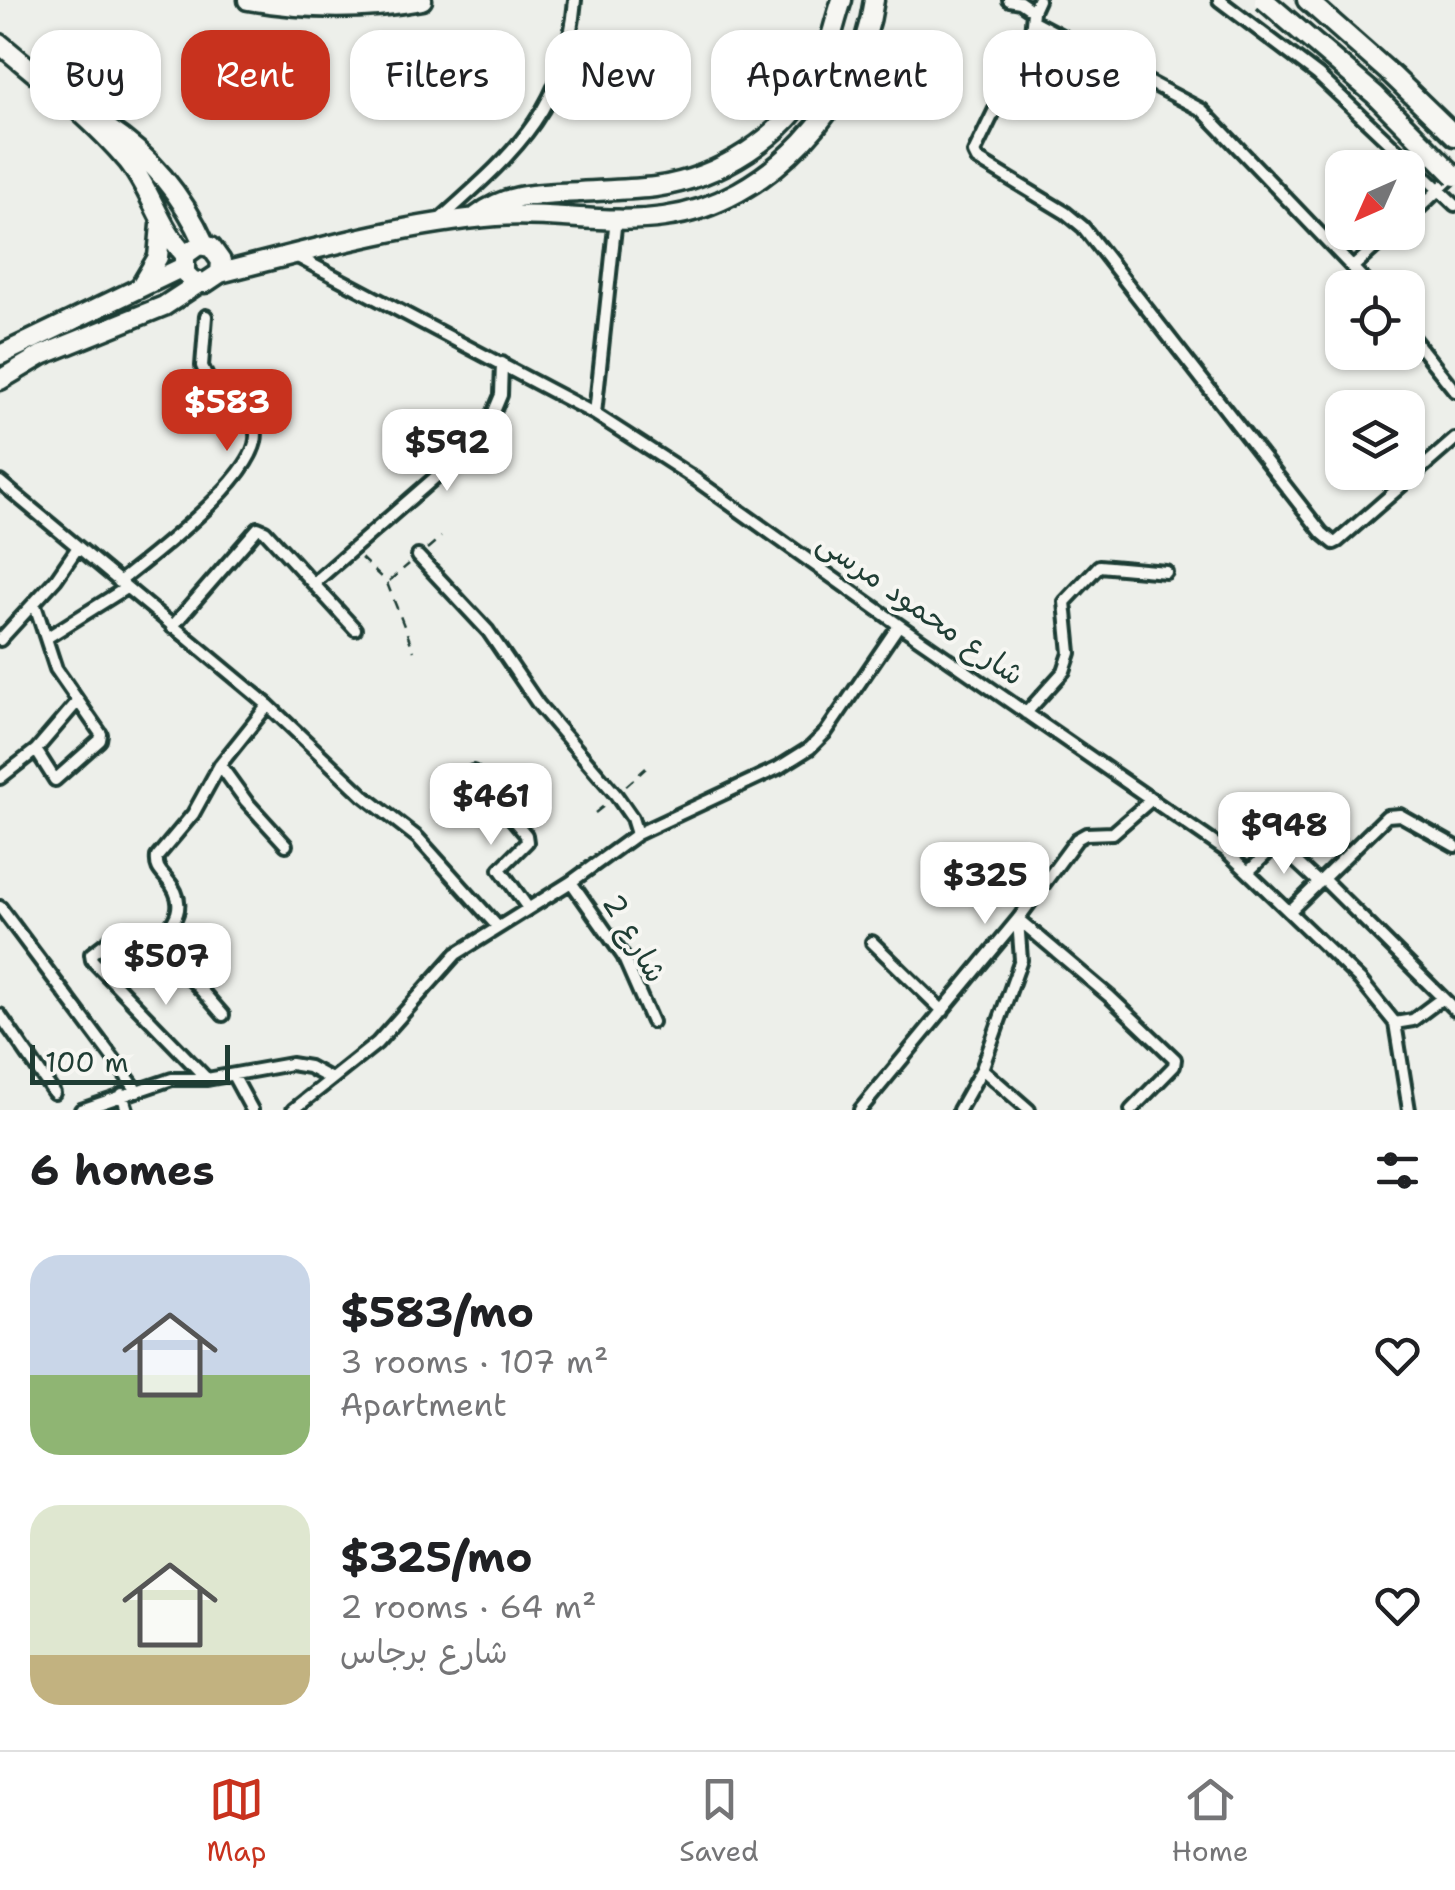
<!DOCTYPE html>
<meta charset="utf-8">
<style>
:root{--surface:#fff;--page:#f6f6f6;--text:#202124;--muted:#757577;--line:#e0e0e0;--accent:#c8321e}
body{margin:0;font-family:"Shantell Sans","Playpen Sans Arabic",sans-serif;background:var(--page);color:var(--text);height:100vh;display:flex;flex-direction:column;font-size:38px;white-space:nowrap}
*{box-sizing:border-box;margin:0}
p{font-size:32px;color:var(--muted)}
.icon{flex:none;width:55px;height:55px;fill:none;stroke:currentColor;stroke-width:2;stroke-linecap:round;stroke-linejoin:round}
.map{position:relative;height:1110px;overflow:hidden}
.sheet{display:flex;flex-direction:column;background:var(--surface);flex:1}
.sheet>*{flex:none}
.hud{position:absolute;left:30px;top:30px;width:1395px;height:90px;display:flex;gap:20px}
.needle{width:65px;rotate:225deg}
.controls{position:absolute;left:1325px;top:150px;display:grid;gap:20px}
.controls a{display:grid;place-items:center;width:100px;height:100px;border-radius:20px;background:var(--surface);box-shadow:0 2px 8px #0004;font-size:50px}
.scale{position:absolute;left:30px;bottom:25px;width:200px;box-sizing:border-box;padding-left:10px;border:5px solid #1f3d34;border-top:0;font-size:28px;line-height:35px;white-space:nowrap;color:#1f3d34;-webkit-text-stroke:8px #f6f6f2;paint-order:stroke}
.price{position:absolute;translate:-50% -85px;padding:0 22px;border-radius:20px;background:#fff;color:#222;font-size:32px;line-height:65px;filter:drop-shadow(0 2px 5px #0008)}
.price::after{content:'';position:absolute;left:50%;top:60px;width:30px;height:22px;margin-left:-15px;background:inherit;clip-path:polygon(0 0,100% 0,50% 100%)}
.price.current{background:var(--accent);color:#fff}
ul{padding:0;list-style:none}
li{display:flex;align-items:center;gap:30px;height:250px;padding:0 30px}
li span{display:grid;place-items:center;flex:none;width:280px;height:200px;border-radius:30px;color:#555}
li>.icon{margin-inline-start:auto}
span .icon{width:120px;height:120px;fill:#fffc;stroke-width:1}
li b{font-size:42px}
h2{display:flex;justify-content:space-between;align-items:center;height:120px;padding:0 30px;font-size:42px}
.chip{padding:0 35px;border-radius:30px;background:var(--surface);box-shadow:0 2px 8px #0004;font-size:35px;line-height:90px}
.chip.current{background:var(--accent);color:#fff}
.dock{display:flex;justify-content:space-around;align-items:center;height:140px;border-top:2px solid var(--line);background:var(--surface);font-size:28px;color:var(--muted)}
.dock a{display:grid;justify-items:center;gap:5px}
.dock .current{color:var(--accent)}
.map>svg:first-child{display:block}
.lines{fill:none;stroke-linecap:round;stroke-linejoin:round}
.minor-casing{stroke:#1f3d34;stroke-width:18}
.primary-casing{stroke:#1f3d34;stroke-width:25}
.path{stroke:#1f3d34;stroke-width:2.5;stroke-dasharray:10 8;stroke-linecap:butt}
.minor{stroke:#f6f6f2;stroke-width:10}
.primary{stroke:#f6f6f2;stroke-width:18}
.primary-bridge-casing{stroke:#1f3d34;stroke-width:25;stroke-linecap:butt}
.primary-bridge{stroke:#f6f6f2;stroke-width:18}
.labels{text-anchor:middle;dominant-baseline:central;stroke-width:8;stroke-linejoin:round;paint-order:stroke}
.street-label{font-size:30px;fill:#1f3d34;stroke:#f6f6f2}
</style>
<div class="map">
<svg width="1455" height="1110" viewBox="0 0 1455 1110">
<rect width="100%" height="100%" fill="#edefea"/>
<filter id="ink" filterUnits="userSpaceOnUse"><feTurbulence type="fractalNoise" baseFrequency=".01" numOctaves="2"/><feDisplacementMap in="SourceGraphic" scale="20" xChannelSelector="R" yChannelSelector="G"/><feConvolveMatrix kernelMatrix="1 2 1 2 8 2 1 2 1" color-interpolation-filters="sRGB"/></filter>
<g filter="url(#ink)">
<g class="lines">
<defs>
<path id="minor" d="M 1009,0 L 1020,2 L 1033,11
M 1038,0 L 1033,11 L 1031,35 L 974,153 L 977,159 L 1066,213 L 1083,227 L 1322,533 L 1334,543 L 1338,541 L 1455,439
M 1219,0 L 1318,75 L 1455,205
M 1033,21 L 1202,110 L 1372,288
M 1408,219 L 1455,174
M 438,221 C 516,151 565,111 575,0
M 294,255 L 595,414 L 691,476 L 899,625 L 1226,851 L 1360,980 L 1395,1023 L 1409,1110
M 1354,266 L 1392,232
M 1408,332 L 1455,391
M 595,414 L 616,218
M 0,482 L 268,705 L 364,796 L 418,838 L 497,926
M 418,556 L 488,631 L 538,704 L 616,795 L 632,818 L 637,834
M 119,582 C 149,558 273,465 254,426 L 207,377 L 202,366 L 206,316
M 314,583 L 462,454 L 488,426 L 501,395 L 502,363
M 35,605 L 56,669 L 101,734 L 100,740 L 55,780 L 36,750
M 172,627 L 258,528 L 265,531 L 355,629
M 48,637 L 126,588
M 0,640 L 56,579 L 78,547
M 1026,713 L 1064,671 L 1070,653 L 1065,602 L 1099,566 L 1166,572
M 220,765 L 246,801 L 286,845
M 473,772 L 526,835 L 527,842 L 500,869 L 528,908
M 0,778 L 36,750 L 78,701
M 1249,871 L 1277,844 L 1319,883
M 1323,879 L 1455,1010
M 571,882 L 623,956 L 652,1022
M 0,907 L 136,1089
M 1291,910 L 1387,816 L 1400,815 L 1455,846
M 1018,919 L 1109,996 L 1175,1059 L 1174,1066 L 1131,1110
M 872,942 L 943,1011
M 153,947 C 174,923 191,906 166,878 C 159,870 156,867 157,857 L 193,814 L 220,765 L 268,705
M 0,1015 L 54,1093
M 1395,1023 L 1413,1020 L 1441,999
M 982,1069 L 1029,1110
M 233,1075 L 252,1110
M 207,1079 L 92,960 L 91,954 L 116,935 C 162,940 194,982 223,1015
M 122,1094 L 127,1110
M 81,1110 L 172,1079 L 207,1079 L 291,1064 L 309,1067 L 331,1079
M 293,1110 L 377,1043 L 456,954 L 571,882 L 637,834 L 778,768 L 810,748 L 826,732 L 899,625
M 860,1110 L 1018,919 L 1077,839 L 1086,834 L 1113,833 L 1152,799
M 959,1110 L 982,1069 L 1021,960 L 1018,920"/>
<path id="primary" d="M 248,0 C 307,10 363,11 422,0
M 1307,0 L 1393,76 L 1455,136
M 0,44 C 44,81 91,117 128,161 C 151,190 159,227 185,255
M 106,127 C 151,156 183,196 205,245
M 477,216 C 507,192 542,194 579,192 C 604,190 630,190 655,187 C 719,178 785,137 815,80 C 828,56 833,26 842,0
M 220,273 L 221,261 L 211,247 L 199,245 L 185,255 L 185,273 L 193,281 L 205,283 L 220,273 C 311,250 402,224 496,216 C 552,212 609,225 664,217 C 767,204 860,102 874,0
M 142,284 L 158,257 L 161,225
M 0,355 L 183,267
M 0,380 L 42,355 L 164,306 L 199,283"/>
</defs>
<use href="#minor" class="minor-casing"/>
<use href="#primary" class="primary-casing"/>
<path class="path" d="M 427,549 L 441,537
M 361,558 L 387,583 L 414,651
M 389,581 L 409,564
M 626,786 L 646,768
M 595,813 L 609,802"/>
<use href="#minor" class="minor"/>
<use href="#primary" class="primary"/>
<defs>
<path id="primary-bridge" d="M 1264,0 L 1375,95 L 1455,176"/>
</defs>
<use href="#primary-bridge" class="primary-bridge-casing"/>
<use href="#primary-bridge" class="primary-bridge"/>
</g>
</g>
<g class="labels">
<g class="street-label">
<text transform="translate(921 608) rotate(35)">شارع محمود مرسى</text>
<text transform="translate(635 938) rotate(60)">شارع 2</text>
</g>
</g>
</svg>
<div class="controls">
<a><svg class="needle" viewBox="-14 -14 28 28"><path d="M0-13l5 13h-10z" fill="#e53935"/><path d="M0 13l5-13h-10z" fill="#757577"/></svg></a>
<a><svg class="icon" aria-label="locate" viewBox="0 0 24 24"><circle cx="12" cy="12" r="6"/><path d="M12 2v4M12 18v4M2 12h4M18 12h4"/></svg></a>
<a><svg class="icon" aria-label="layers" viewBox="0 0 24 24"><path d="M12 4l9 5-9 5-9-5zM3 14l9 5 9-5"/></svg></a>
</div>
<div class="scale">100 m</div>
<b class="price current" style="left:227px;top:454px">$583</b>
<b class="price" style="left:447px;top:494px">$592</b>
<b class="price" style="left:491px;top:848px">$461</b>
<b class="price" style="left:1284px;top:877px">$948</b>
<b class="price" style="left:985px;top:927px">$325</b>
<b class="price" style="left:166px;top:1008px">$507</b>
<div class="hud">
<a class="chip">Buy</a>
<a class="chip current">Rent</a>
<a class="chip">Filters</a>
<a class="chip">New</a>
<a class="chip">Apartment</a>
<a class="chip">House</a>
</div>
</div>
<section class="sheet">
<h2>6 homes<svg class="icon" aria-label="filters" viewBox="0 0 24 24"><path d="M4 7h16M4 17h16"/><circle cx="9" cy="7" r="2"/><circle cx="15" cy="17" r="2"/></svg></h2>
<ul>
<li><span style="background:linear-gradient(#c9d6e8 60%,#8fb573 0)"><svg class="icon" aria-label="home" viewBox="0 0 24 24"><path d="M3 11l9-7 9 7M6 9v11h12V9"/></svg></span><div><b>$583/mo</b><p>3 rooms · 107 m²</p><p>Apartment</p></div><svg class="icon" aria-label="heart" viewBox="0 0 24 24"><path d="M12 20l-8-8c-3-5 5-10 8-4 3-6 11-1 8 4z"/></svg></li>
<li><span style="background:linear-gradient(#dfe7d0 75%,#c2b280 0)"><svg class="icon" aria-label="home" viewBox="0 0 24 24"><path d="M3 11l9-7 9 7M6 9v11h12V9"/></svg></span><div><b>$325/mo</b><p>2 rooms · 64 m²</p><p>شارع برجاس</p></div><svg class="icon" aria-label="heart" viewBox="0 0 24 24"><path d="M12 20l-8-8c-3-5 5-10 8-4 3-6 11-1 8 4z"/></svg></li>
</ul>
</section>
<nav class="dock">
<a class="current"><svg class="icon" aria-label="map" viewBox="0 0 24 24"><path d="M3 6l6-2 6 2 6-2v14l-6 2-6-2-6 2zM9 4v14M15 6v14"/></svg>Map</a>
<a><svg class="icon" aria-label="saved" viewBox="0 0 24 24"><path d="M7 4h10v16l-5-4-5 4z"/></svg>Saved</a>
<a><svg class="icon" aria-label="home" viewBox="0 0 24 24"><path d="M3 11l9-7 9 7M6 9v11h12V9"/></svg>Home</a>
</nav>
